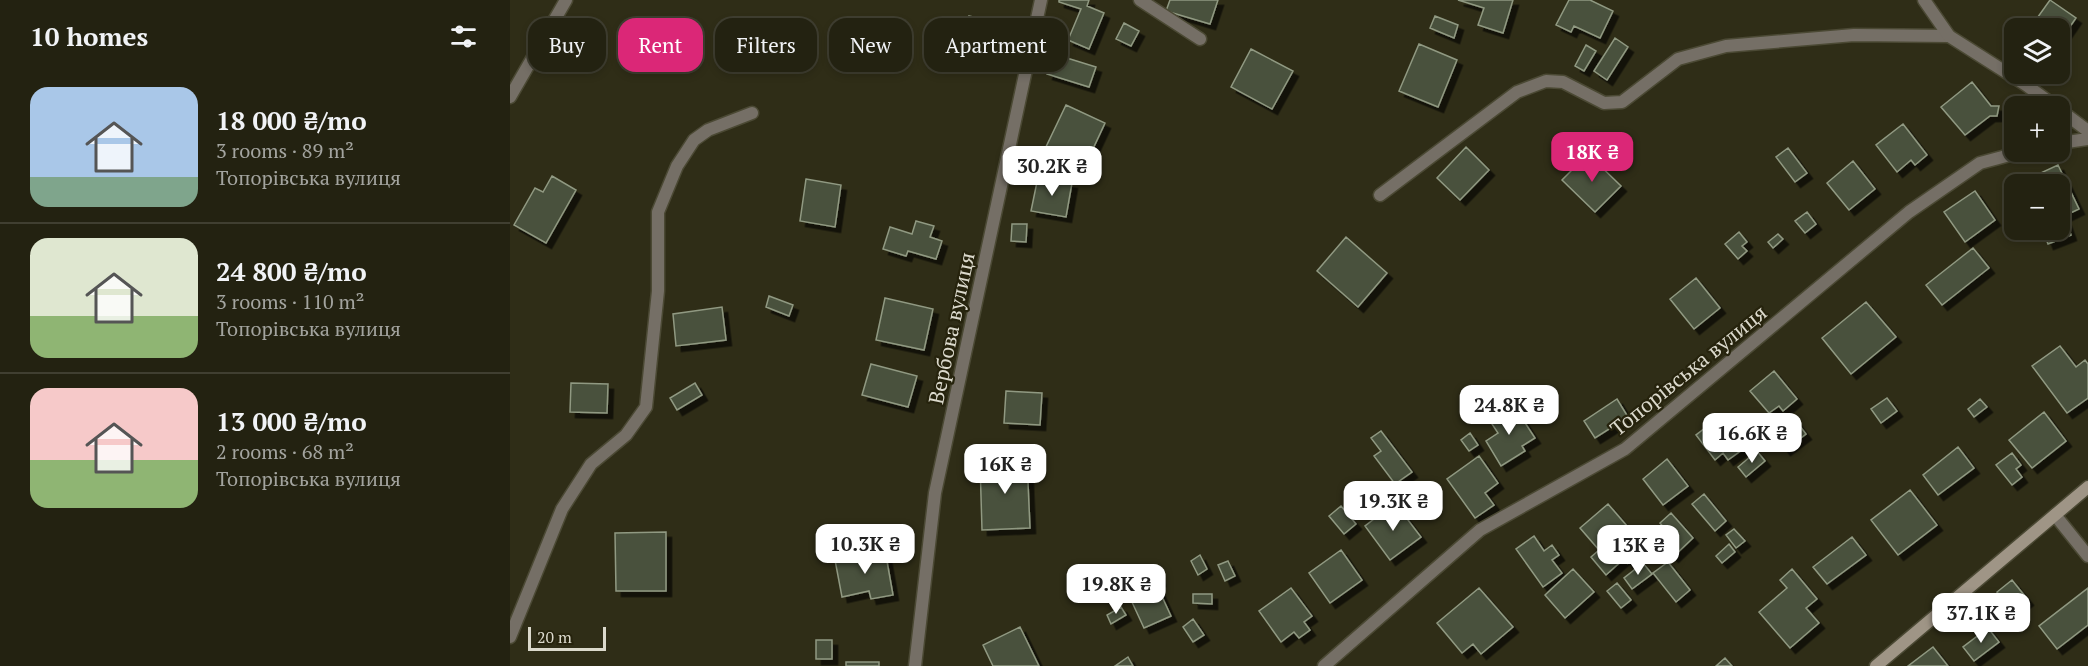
<!DOCTYPE html>
<meta charset="utf-8">
<style>
:root{--surface:#232211;--page:#2f2f1f;--text:#f1f3f6;--muted:#a3a49f;--line:#403f31;--accent:#db2777}
body{margin:0;font-family:"PT Serif",serif;background:var(--page);color:var(--text);height:100vh;display:flex;flex-direction:column;font-size:22px;white-space:nowrap}
*{box-sizing:border-box;margin:0}
p{font-size:20px;color:var(--muted)}
.icon{flex:none;width:33px;height:33px;fill:none;stroke:currentColor;stroke-width:2;stroke-linecap:round;stroke-linejoin:round}
.map{position:relative;flex:1;overflow:hidden}
.drawer{display:flex;flex-direction:column;background:var(--surface);width:510px}
.drawer>*{flex:none}
.guide{position:absolute;left:18px;top:18px;width:570px;height:54px;display:flex;gap:12px}
.controls{position:absolute;left:1494px;top:18px;display:grid;gap:12px}
.controls a{display:grid;place-items:center;width:66px;height:66px;border-radius:12px;background:var(--surface);box-shadow:0 3px 9px #0003,0 0 0 2px var(--line);font-size:30px}
.scale{position:absolute;left:18px;bottom:15px;width:78px;box-sizing:border-box;padding-left:6px;border:3px solid #dbd9cc;border-top:0;font-size:16px;line-height:21px;white-space:nowrap;color:#dbd9cc;-webkit-text-stroke:4px #26230d;paint-order:stroke}
.price{position:absolute;translate:-50% -51px;padding:0 14px;border-radius:12px;background:#fff;color:#222;font-size:20px;line-height:39px;filter:drop-shadow(0 2px 3px #0008)}
.price::after{content:'';position:absolute;left:50%;top:36px;width:18px;height:14px;margin-left:-9px;background:inherit;clip-path:polygon(0 0,100% 0,50% 100%)}
.price.selected{background:var(--accent);color:#fff}
ul{padding:0;list-style:none}
li{display:flex;align-items:center;gap:18px;height:150px;padding:0 30px}
li+li{border-top:2px solid var(--line)}
li span{display:grid;place-items:center;flex:none;width:168px;height:120px;border-radius:18px;color:#555}
li>.icon{margin-inline-start:auto}
span .icon{width:72px;height:72px;fill:#fffc;stroke-width:1}
li b{font-size:26px}
h2{display:flex;justify-content:space-between;align-items:center;height:72px;padding:0 30px;font-size:26px}
.chip{padding:0 21px;border-radius:18px;background:var(--surface);box-shadow:0 3px 9px #0003,0 0 0 2px var(--line);font-size:21px;line-height:54px}
.chip.selected{background:var(--accent);color:#fff}
main{display:flex;flex:1;min-height:0}
.map>svg:first-child{display:block}
.building{fill:#49513c;stroke:#909982;stroke-width:1.5;filter:url(#shadow)}
.lines{fill:none;stroke-linecap:round;stroke-linejoin:round}
.lane-casing{stroke:#4b4934;stroke-width:15}
.street-casing{stroke:#4b4934;stroke-width:15}
.secondary-casing{stroke:#4b4934;stroke-width:15}
.lane{stroke:#756f66;stroke-width:12}
.street{stroke:#756f66;stroke-width:12}
.secondary{stroke:#9f9586;stroke-width:12}
.labels{text-anchor:middle;dominant-baseline:central;stroke-width:4.5;stroke-linejoin:round;paint-order:stroke}
.street-label{font-size:21px;fill:#dbd9cc;stroke:#26230d}
</style>
<main>
<section class="drawer">
<h2>10 homes<svg class="icon" aria-label="filters" viewBox="0 0 24 24"><path d="M4 7h16M4 17h16"/><circle cx="9" cy="7" r="2"/><circle cx="15" cy="17" r="2"/></svg></h2>
<ul>
<li><span style="background:linear-gradient(#a9c7e8 75%,#7fa58c 0)"><svg class="icon" aria-label="home" viewBox="0 0 24 24"><path d="M3 11l9-7 9 7M6 9v11h12V9"/></svg></span><div><b>18 000 ₴/mo</b><p>3 rooms · 89 m²</p><p>Топорівська вулиця</p></div></li>
<li><span style="background:linear-gradient(#dfe7d0 65%,#8fb573 0)"><svg class="icon" aria-label="home" viewBox="0 0 24 24"><path d="M3 11l9-7 9 7M6 9v11h12V9"/></svg></span><div><b>24 800 ₴/mo</b><p>3 rooms · 110 m²</p><p>Топорівська вулиця</p></div></li>
<li><span style="background:linear-gradient(#f6c9c9 60%,#8fb573 0)"><svg class="icon" aria-label="home" viewBox="0 0 24 24"><path d="M3 11l9-7 9 7M6 9v11h12V9"/></svg></span><div><b>13 000 ₴/mo</b><p>2 rooms · 68 m²</p><p>Топорівська вулиця</p></div></li>
</ul>
</section>
<div class="map">
<svg width="1578" height="666" viewBox="0 0 1578 666">
<defs>
<filter id="shadow"><feDropShadow dx="5.5" dy="5.5" stdDeviation="0" flood-color="#0009"/></filter>
</defs>
<rect width="100%" height="100%" fill="#2f2d17"/>
<path class="building" d="M 549,0 L 579,0 L 577,6 L 594,13 L 579,49 L 558,40 L 571,9 L 549,2 Z
M 660,0 L 708,0 L 700,24 L 656,11 Z
M 948,0 L 1003,0 L 993,33 L 968,25 L 974,8 Z
M 1059,0 L 1080,0 L 1103,11 L 1090,38 L 1064,26 L 1061,32 L 1046,25 Z
M 1540,0 L 1566,18 L 1550,41 L 1550,28 L 1520,28 Z
M 459,16 L 498,25 L 490,57 L 462,51 L 465,37 L 455,34 Z
M 925,16 L 948,25 L 944,38 L 920,28 Z
M 427,18 L 444,20 L 442,45 L 425,44 Z
M 614,23 L 629,31 L 621,46 L 606,39 Z
M 1105,38 L 1118,47 L 1097,80 L 1084,71 Z
M 909,44 L 947,60 L 928,107 L 889,91 Z
M 1076,45 L 1086,51 L 1074,71 L 1065,66 Z
M 741,49 L 783,71 L 762,109 L 721,87 Z
M 544,54 L 586,67 L 579,87 L 537,74 Z
M 1462,82 L 1481,106 L 1489,106 L 1487,116 L 1480,116 L 1455,135 L 1431,107 Z
M 556,105 L 595,123 L 574,168 L 535,149 Z
M 1393,124 L 1417,155 L 1405,165 L 1401,160 L 1387,172 L 1366,145 Z
M 956,147 L 979,170 L 950,200 L 927,178 Z
M 1278,148 L 1297,173 L 1285,182 L 1266,157 Z
M 1078,154 L 1111,186 L 1085,212 L 1052,180 Z
M 1343,161 L 1365,189 L 1339,210 L 1317,183 Z
M 1548,165 L 1569,209 L 1550,218 L 1550,184 L 1507,184 Z
M 42,176 L 66,190 L 36,243 L 4,225 L 25,188 L 33,192 Z
M 528,177 L 562,183 L 556,217 L 521,211 Z
M 296,179 L 331,185 L 325,227 L 290,221 Z
M 1465,191 L 1485,220 L 1455,242 L 1434,212 Z
M 1297,212 L 1306,224 L 1295,233 L 1285,221 Z
M 406,221 L 424,226 L 420,237 L 432,241 L 426,259 L 398,251 L 396,256 L 373,249 L 380,227 L 402,234 Z
M 1556,221 L 1561,235 L 1538,244 L 1533,231 L 1550,230 L 1550,224 Z
M 502,224 L 517,224 L 516,242 L 501,241 Z
M 1229,232 L 1237,242 L 1232,246 L 1237,251 L 1228,259 L 1215,244 Z
M 1268,234 L 1273,239 L 1263,248 L 1258,242 Z
M 836,237 L 877,273 L 848,307 L 807,271 Z
M 1463,248 L 1479,268 L 1432,305 L 1416,285 Z
M 1186,278 L 1210,308 L 1184,329 L 1160,299 Z
M 259,296 L 283,305 L 279,316 L 256,307 Z
M 375,298 L 423,309 L 414,350 L 366,340 Z
M 1356,302 L 1386,337 L 1341,374 L 1312,338 Z
M 212,307 L 216,340 L 166,346 L 163,314 Z
M 1550,346 L 1566,367 L 1575,360 L 1578,364 L 1578,398 L 1557,413 L 1522,366 Z
M 361,364 L 407,376 L 398,407 L 352,395 Z
M 1264,371 L 1287,399 L 1273,411 L 1269,406 L 1259,413 L 1240,391 Z
M 61,383 L 98,384 L 97,413 L 60,412 Z
M 185,383 L 192,395 L 167,410 L 160,398 Z
M 496,391 L 532,393 L 530,425 L 494,423 Z
M 1377,398 L 1387,411 L 1371,423 L 1361,409 Z
M 1107,399 L 1118,417 L 1085,438 L 1074,421 Z
M 1470,399 L 1477,407 L 1464,417 L 1458,409 Z
M 1004,406 L 1025,438 L 1012,446 L 1015,451 L 991,466 L 976,441 L 988,433 L 980,421 Z
M 1534,412 L 1556,441 L 1522,468 L 1499,440 Z
M 1212,415 L 1236,447 L 1218,460 L 1213,453 L 1205,460 L 1186,435 Z
M 1286,421 L 1296,434 L 1275,450 L 1265,437 Z
M 871,431 L 902,472 L 885,484 L 864,456 L 871,451 L 861,438 Z
M 960,433 L 968,445 L 959,451 L 951,440 Z
M 1448,447 L 1464,468 L 1428,495 L 1413,475 Z
M 1247,451 L 1255,461 L 1236,477 L 1228,467 Z
M 1502,453 L 1511,465 L 1506,469 L 1512,477 L 1502,485 L 1486,465 Z
M 969,456 L 988,483 L 975,493 L 984,505 L 965,518 L 937,479 Z
M 1157,459 L 1178,486 L 1153,505 L 1133,479 Z
M 517,460 L 520,528 L 472,530 L 470,462 Z
M 1400,490 L 1427,525 L 1388,555 L 1361,520 Z
M 1194,494 L 1216,521 L 1205,531 L 1182,504 Z
M 885,503 L 911,537 L 880,560 L 855,526 Z
M 1098,504 L 1136,548 L 1118,563 L 1115,558 L 1096,575 L 1081,557 L 1089,550 L 1070,528 Z
M 831,506 L 846,524 L 834,534 L 819,516 Z
M 1161,513 L 1183,538 L 1163,557 L 1145,538 L 1155,529 L 1150,523 Z
M 1224,529 L 1235,541 L 1226,548 L 1216,535 Z
M 156,532 L 156,591 L 106,591 L 105,533 Z
M 1024,536 L 1034,551 L 1042,545 L 1049,555 L 1042,560 L 1052,573 L 1033,587 L 1006,549 Z
M 1342,537 L 1356,555 L 1317,584 L 1303,567 Z
M 1219,544 L 1225,552 L 1212,563 L 1206,556 Z
M 375,550 L 383,595 L 361,599 L 359,591 L 332,597 L 325,560 Z
M 831,550 L 852,580 L 820,603 L 799,573 Z
M 690,555 L 697,569 L 688,575 L 681,561 Z
M 718,561 L 725,576 L 715,581 L 708,565 Z
M 1158,562 L 1180,590 L 1166,602 L 1143,573 Z
M 1133,563 L 1142,574 L 1122,589 L 1114,578 Z
M 647,565 L 650,581 L 642,583 L 639,566 Z
M 1063,569 L 1084,592 L 1055,618 L 1035,595 Z
M 1282,569 L 1307,599 L 1296,608 L 1309,623 L 1280,648 L 1249,612 L 1277,588 L 1270,580 Z
M 1502,580 L 1518,600 L 1503,612 L 1487,592 Z
M 1107,583 L 1121,600 L 1111,608 L 1097,591 Z
M 648,588 L 661,616 L 634,628 L 621,600 Z
M 781,588 L 802,616 L 794,622 L 800,630 L 789,638 L 784,632 L 771,642 L 749,611 Z
M 969,588 L 1003,627 L 971,654 L 963,644 L 952,653 L 927,623 Z
M 1578,588 L 1578,625 L 1547,649 L 1529,626 Z
M 683,594 L 702,594 L 702,604 L 683,603 Z
M 611,607 L 616,615 L 601,624 L 597,615 Z
M 683,619 L 694,635 L 683,642 L 673,627 Z
M 510,627 L 529,666 L 483,666 L 473,645 Z
M 1478,628 L 1489,642 L 1464,661 L 1453,647 Z
M 306,640 L 322,640 L 322,659 L 306,659 Z
M 1423,647 L 1438,666 L 1398,666 Z
M 618,657 L 623,666 L 605,666 Z
M 1215,658 L 1222,666 L 1206,666 Z
M 336,662 L 369,662 L 369,666 L 336,666 Z"/>
<g class="lines">
<defs>
<path id="lane" d="M 630,0 L 690,39
M 0,97 L 56,0
M 870,195 L 1007,92 L 1036,81 L 1053,82 L 1094,103 L 1112,102 L 1168,59 L 1216,46 L 1344,35 L 1439,36
M 1545,515 L 1578,556
M 0,637 L 52,509 L 81,464 L 116,435 L 136,407 L 148,291 L 148,212 L 167,166 L 184,140 L 198,130 L 242,113"/>
<path id="street" d="M 1414,0 L 1439,36 L 1516,85 L 1545,106
M 1550,110 L 1578,131
M 1550,143 L 1578,139
M 405,666 L 425,493 L 531,0
M 814,666 L 970,530 L 1115,449 L 1399,212 L 1470,163 L 1511,152"/>
<path id="secondary" d="M 1366,666 L 1578,487"/>
</defs>
<use href="#lane" class="lane-casing"/>
<use href="#street" class="street-casing"/>
<use href="#secondary" class="secondary-casing"/>
<use href="#lane" class="lane"/>
<use href="#street" class="street"/>
<use href="#secondary" class="secondary"/>
</g>
<g class="labels">
<g class="street-label">
<text transform="translate(441 328) rotate(-78)">Вербова вулиця</text>
<text transform="translate(1178 370) rotate(-39)">Топорівська вулиця</text>
</g>
</g>
</svg>
<div class="controls">
<a><svg class="icon" aria-label="layers" viewBox="0 0 24 24"><path d="M12 4l9 5-9 5-9-5zM3 14l9 5 9-5"/></svg></a>
<a>+</a>
<a>−</a>
</div>
<div class="scale">20 m</div>
<b class="price selected" style="left:1082px;top:183px">18K ₴</b>
<b class="price" style="left:542px;top:197px">30.2K ₴</b>
<b class="price" style="left:999px;top:436px">24.8K ₴</b>
<b class="price" style="left:1242px;top:464px">16.6K ₴</b>
<b class="price" style="left:495px;top:495px">16K ₴</b>
<b class="price" style="left:883px;top:532px">19.3K ₴</b>
<b class="price" style="left:355px;top:575px">10.3K ₴</b>
<b class="price" style="left:1128px;top:576px">13K ₴</b>
<b class="price" style="left:606px;top:615px">19.8K ₴</b>
<b class="price" style="left:1471px;top:644px">37.1K ₴</b>
<div class="guide">
<a class="chip">Buy</a>
<a class="chip selected">Rent</a>
<a class="chip">Filters</a>
<a class="chip">New</a>
<a class="chip">Apartment</a>
</div>
</div>
</main>
